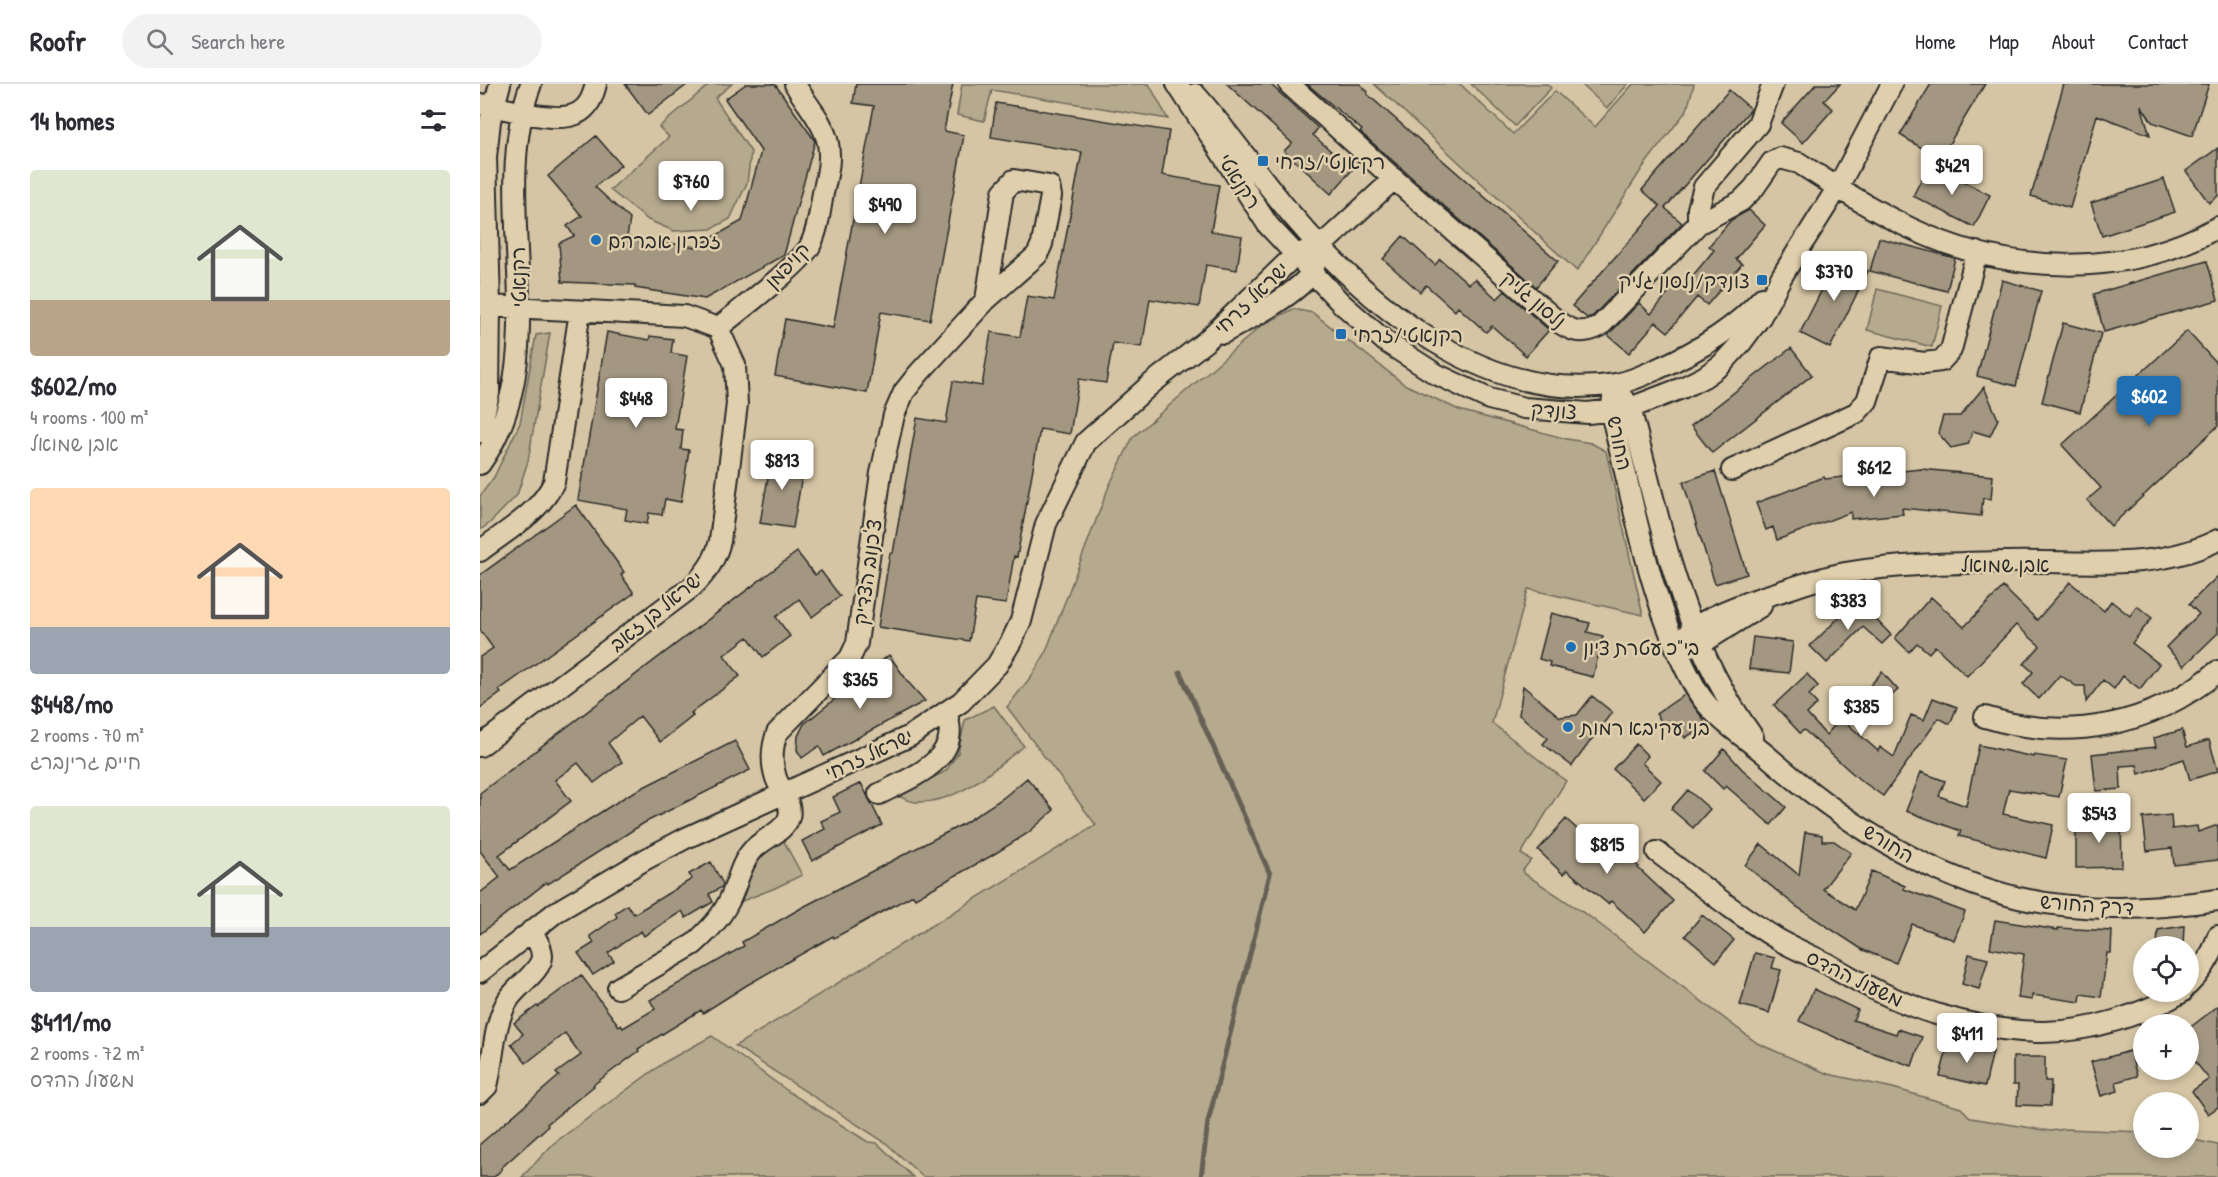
<!DOCTYPE html>
<meta charset="utf-8">
<style>
:root{--surface:#fff;--page:#f2f2f3;--text:#2b2b33;--muted:#7c7c81;--line:#e1e1e2;--accent:#1f6fb2}
body{margin:0;font-family:"Patrick Hand","Playpen Sans Hebrew",sans-serif;background:var(--page);color:var(--text);height:100vh;display:flex;flex-direction:column;font-size:22px;white-space:nowrap}
*{box-sizing:border-box;margin:0}
p{font-size:20px;color:var(--muted)}
.icon{flex:none;width:33px;height:33px;fill:none;stroke:currentColor;stroke-width:2;stroke-linecap:round;stroke-linejoin:round}
.map{position:relative;flex:1;overflow:hidden}
.sheet{display:flex;flex-direction:column;background:var(--surface);width:480px}
.sheet>*{flex:none}
.buttons{position:absolute;left:1653px;top:852px;display:grid;gap:12px}
.buttons a{display:grid;place-items:center;width:66px;height:66px;border-radius:50%;background:var(--surface);box-shadow:0 3px 9px #0003;font-size:30px}
.price{position:absolute;translate:-50% -51px;padding:0 14px;border-radius:6px;background:#fff;color:#222;font-size:20px;line-height:39px;filter:drop-shadow(0 2px 3px #0008)}
.price::after{content:'';position:absolute;left:50%;top:36px;width:18px;height:14px;margin-left:-9px;background:inherit;clip-path:polygon(0 0,100% 0,50% 100%)}
.price.active{background:var(--accent);color:#fff}
ul{padding:0;list-style:none}
li{display:grid;align-content:center;gap:12px;height:318px;padding:0 30px}
li span{display:grid;place-items:center;height:186px;border-radius:6px;color:#555}
li>.icon{margin-inline-start:auto}
span .icon{width:108px;height:108px;fill:#fffc;stroke-width:1}
li b{font-size:26px}
h2{display:flex;justify-content:space-between;align-items:center;height:72px;padding:0 30px;font-size:26px}
header{display:flex;align-items:center;gap:36px;box-sizing:border-box;height:84px;padding:0 30px;background:var(--surface);border-bottom:2px solid var(--line)}
header strong{font-size:28px}
nav{display:flex;gap:33px;margin-inline-start:auto;font-size:21px}
.search{width:420px;height:54px;background:var(--page);display:flex;align-items:center;gap:15px;box-sizing:border-box;padding:0 21px;border-radius:33px;color:var(--muted);font-size:22px}
main{display:flex;flex:1;min-height:0}
.map>svg:first-child{display:block}
.green{fill:#b5a98e;stroke:#706a5c;stroke-width:1.5}
.lines{fill:none;stroke-linecap:round;stroke-linejoin:round}
.stream{stroke:#666055;stroke-width:5}
.building{fill:#a39781;stroke:#2b2b2b;stroke-width:1.5}
.minor-casing{stroke:#2b2b2b;stroke-width:24}
.minor{stroke:#e0cfac;stroke-width:20}
.poi-dot{fill:#1f6fb2;stroke:#e0cfac;stroke-width:2}
.labels{text-anchor:middle;dominant-baseline:central;stroke-width:5;stroke-linejoin:round;paint-order:stroke}
.poi-label{font-size:20px;fill:#2b2b2b;stroke:#e0cfac;text-anchor:start}
.street-label{font-size:20px;fill:#2b2b2b;stroke:#e0cfac}
</style>
<header>
<strong>Roofr</strong>
<div class="search"><svg class="icon" aria-label="search" viewBox="0 0 24 24"><circle cx="10" cy="10" r="6"/><path d="M15 15l6 6"/></svg>Search here</div>
<nav><a>Home</a><a>Map</a><a>About</a><a>Contact</a></nav>
</header>
<main>
<section class="sheet">
<h2>14 homes<svg class="icon" aria-label="filters" viewBox="0 0 24 24"><path d="M4 7h16M4 17h16"/><circle cx="9" cy="7" r="2"/><circle cx="15" cy="17" r="2"/></svg></h2>
<ul>
<li><span style="background:linear-gradient(#dfe7d0 70%,#b9a48a 0)"><svg class="icon" aria-label="home" viewBox="0 0 24 24"><path d="M3 11l9-7 9 7M6 9v11h12V9"/></svg></span><div><b>$602/mo</b><p>4 rooms · 100 m²</p><p>אבן שמואל</p></div></li>
<li><span style="background:linear-gradient(#ffd9b3 75%,#9aa5b1 0)"><svg class="icon" aria-label="home" viewBox="0 0 24 24"><path d="M3 11l9-7 9 7M6 9v11h12V9"/></svg></span><div><b>$448/mo</b><p>2 rooms · 70 m²</p><p>חיים גרינברג</p></div></li>
<li><span style="background:linear-gradient(#dfe7d0 65%,#9aa5b1 0)"><svg class="icon" aria-label="home" viewBox="0 0 24 24"><path d="M3 11l9-7 9 7M6 9v11h12V9"/></svg></span><div><b>$411/mo</b><p>2 rooms · 72 m²</p><p>משעול ההדס</p></div></li>
</ul>
</section>
<div class="map">
<svg width="1738" height="1093" viewBox="0 0 1738 1093">
<rect width="100%" height="100%" fill="#d5c5a4"/>
<filter id="ink" filterUnits="userSpaceOnUse"><feTurbulence type="fractalNoise" baseFrequency=".0167" numOctaves="2"/><feDisplacementMap in="SourceGraphic" scale="12" xChannelSelector="R" yChannelSelector="G"/><feConvolveMatrix kernelMatrix="1 2 1 2 8 2 1 2 1" color-interpolation-filters="sRGB"/></filter>
<g filter="url(#ink)">
<path class="green" d="M 230,0 L 252,0 L 235,14 L 271,68 L 267,99 L 250,135 L 231,145 L 194,147 L 168,136 L 130,106 L 189,53 L 179,43 Z
M 482,0 L 669,0 L 688,35 L 512,6 L 504,37 L 477,31 Z
M 894,0 L 980,0 L 1033,50 L 1075,7 L 1115,43 L 1153,0 L 1214,0 L 1207,26 L 1163,83 L 1097,187 Z
M 991,0 L 1067,0 L 1071,4 L 1035,42 Z
M 1101,0 L 1148,0 L 1127,24 Z
M 1397,205 L 1462,222 L 1452,263 L 1387,246 Z
M 813,225 L 833,229 L 924,300 L 979,326 L 1087,355 L 1111,359 L 1126,367 L 1163,531 L 1048,505 L 1012,639 L 1086,697 L 1041,770 L 1051,776 L 1043,786 L 1045,790 L 1110,833 L 1277,959 L 1348,990 L 1413,1004 L 1481,1024 L 1491,1034 L 1570,1047 L 1585,1045 L 1663,1048 L 1664,1064 L 1708,1064 L 1709,1055 L 1738,1061 L 1738,1093 L 443,1093 L 406,1059 L 255,962 L 616,741 L 527,623 L 553,590 L 565,570 L 629,402 L 653,353 L 781,242 Z
M 70,249 L 48,377 L 37,411 L 10,439 L 0,446 L 0,412 L 14,393 L 40,339 L 56,251 Z
M 514,622 L 544,662 C 512,686 478,720 436,718 C 430,718 423,714 418,712 L 466,687 L 478,669 L 485,636 Z
M 302,754 L 322,791 L 295,804 L 260,818 C 272,784 272,777 302,754 Z
M 232,952 L 309,1008 L 388,1058 L 397,1059 L 433,1093 L 42,1093 L 74,1059 L 185,978 Z"/>
<g class="lines">
<path class="stream" d="M 700,588 L 790,790 L 728,1038 L 721,1093"/>
</g>
<path class="building" d="M 145,0 L 208,0 L 168,31 Z
M 266,0 L 295,0 L 335,57 L 304,171 L 225,215 L 155,204 L 155,201 L 82,198 L 79,159 L 94,152 L 87,142 L 102,132 L 68,92 L 116,52 L 141,81 L 115,103 L 150,135 L 147,153 L 216,163 L 262,137 L 281,67 L 245,15 Z
M 376,0 L 473,0 L 464,47 L 484,51 L 450,236 L 401,228 L 387,309 L 295,292 L 305,235 L 353,244 L 394,22 L 373,19 Z
M 747,0 L 790,0 L 838,44 L 833,51 L 872,86 L 851,110 L 804,67 L 812,59 Z
M 827,0 L 880,0 L 888,8 L 887,10 L 1078,177 L 1056,203 L 896,62 L 880,48 L 882,46 Z
M 1336,0 L 1360,0 L 1344,17 L 1353,25 L 1323,59 L 1301,39 Z
M 1451,0 L 1505,0 L 1460,75 L 1420,51 Z
M 1584,0 L 1729,0 L 1712,52 L 1672,38 L 1661,21 L 1670,51 L 1617,31 L 1590,124 L 1551,112 Z
M 1249,6 L 1271,25 L 1185,124 L 1202,139 L 1113,232 L 1107,234 L 1092,222 L 1180,122 L 1162,106 Z
M 516,19 L 689,47 L 682,91 L 739,101 L 731,147 L 762,152 L 757,186 L 726,181 L 719,223 L 670,215 L 662,263 L 633,259 L 626,299 L 599,295 L 590,350 L 560,345 L 537,473 L 534,472 L 526,520 L 496,516 L 489,557 L 398,543 L 410,469 L 413,469 L 437,334 L 466,339 L 473,297 L 502,302 L 511,248 L 540,253 L 547,212 L 574,216 L 602,68 L 511,53 Z
M 1738,64 L 1738,112 L 1729,119 L 1706,87 Z
M 1449,80 L 1510,111 L 1494,143 L 1433,112 Z
M 1684,95 L 1695,128 L 1622,152 L 1611,119 Z
M 1269,126 L 1285,141 L 1256,175 L 1262,180 L 1227,221 L 1217,213 L 1188,248 L 1176,238 L 1149,269 L 1128,251 L 1159,219 L 1171,230 L 1199,196 L 1205,201 L 1234,166 L 1229,162 L 1251,136 Z
M 923,152 L 955,181 L 960,175 L 989,200 L 995,195 L 1017,215 L 1025,207 L 1069,246 L 1046,272 L 1012,242 L 1006,248 L 978,223 L 975,227 L 946,201 L 940,208 L 903,175 Z
M 1399,154 L 1475,174 L 1467,207 L 1390,187 Z
M 1359,172 L 1388,187 L 1350,264 L 1320,249 Z
M 1727,177 L 1738,216 L 1624,248 L 1614,210 Z
M 1522,196 L 1561,207 L 1536,302 L 1497,292 Z
M 1583,239 L 1621,249 L 1600,328 L 1562,318 Z
M 1707,247 L 1738,281 L 1738,342 L 1631,442 L 1607,416 L 1621,404 L 1582,361 Z
M 127,248 L 169,256 L 170,252 L 193,255 L 191,269 L 207,272 L 195,345 L 203,346 L 201,365 L 209,366 L 201,418 L 185,415 L 182,431 L 169,429 L 167,440 L 145,436 L 147,425 L 98,416 Z
M 1311,264 L 1332,291 L 1232,369 L 1211,342 Z
M 1504,303 L 1518,335 L 1510,352 L 1493,347 L 1488,360 L 1471,364 L 1458,349 L 1463,332 L 1480,332 Z
M 292,370 L 325,375 L 313,444 L 280,439 Z
M 1441,385 L 1513,392 L 1511,415 L 1503,414 L 1501,432 L 1422,424 L 1423,430 L 1371,435 L 1371,428 L 1297,456 L 1293,443 L 1286,446 L 1276,419 L 1344,393 L 1345,395 Z
M 1235,387 L 1267,490 L 1235,500 L 1203,398 Z
M 96,421 L 144,488 L 141,491 L 154,509 L 19,606 L 21,609 L 0,624 L 0,573 L 13,564 L 0,546 L 0,491 Z
M 317,468 L 335,491 L 341,487 L 360,512 L 332,533 L 319,515 L 296,533 L 310,552 L 283,573 L 268,553 L 244,571 L 260,592 L 211,629 L 213,632 L 180,658 L 160,632 L 128,659 L 142,678 L 114,699 L 98,679 L 75,696 L 91,717 L 19,771 L 30,786 L 148,711 L 255,657 L 270,686 L 164,739 L 68,800 L 67,798 L 0,850 L 0,809 L 20,793 L 0,767 L 0,709 Z
M 1738,492 L 1738,549 L 1704,582 L 1686,563 L 1719,530 L 1709,520 Z
M 1590,498 L 1624,527 L 1631,517 L 1650,532 L 1657,522 L 1672,534 L 1652,559 L 1679,580 L 1660,605 L 1643,592 L 1634,605 L 1623,596 L 1606,618 L 1605,602 L 1596,602 L 1580,591 L 1559,615 L 1543,600 L 1553,588 L 1544,580 L 1560,562 L 1536,541 L 1487,592 L 1455,562 L 1449,569 L 1437,559 L 1429,568 L 1415,554 L 1451,513 L 1484,543 L 1523,503 L 1557,536 Z
M 1377,516 L 1411,551 L 1402,560 L 1383,543 L 1347,579 L 1330,562 Z
M 1071,529 L 1110,539 L 1107,548 L 1123,552 L 1113,593 L 1069,582 L 1070,578 L 1059,575 Z
M 1273,553 L 1313,558 L 1309,589 L 1269,585 Z
M 409,571 L 428,598 L 445,617 L 344,672 L 339,662 L 322,674 L 317,666 L 318,652 L 324,640 Z
M 1402,588 L 1418,606 L 1395,626 L 1382,611 Z
M 1327,590 L 1338,602 L 1329,611 L 1337,620 L 1327,630 L 1346,651 L 1361,634 L 1398,667 L 1400,663 L 1414,673 L 1431,631 L 1444,636 L 1453,614 L 1477,623 L 1470,640 L 1459,634 L 1403,712 L 1379,695 L 1324,646 L 1320,649 L 1294,621 Z
M 1043,602 L 1080,633 L 1097,631 L 1112,612 L 1132,628 L 1092,682 L 1063,660 L 1068,654 L 1039,631 Z
M 1205,610 L 1224,636 L 1224,642 L 1205,654 L 1196,639 L 1187,645 L 1176,630 Z
M 1702,646 L 1707,663 L 1729,656 L 1738,687 L 1710,696 L 1704,675 L 1659,690 L 1657,681 L 1640,682 L 1641,705 L 1616,707 L 1612,670 L 1676,663 L 1674,654 Z
M 1156,660 L 1168,672 L 1162,679 L 1181,697 L 1164,714 L 1133,685 Z
M 1499,661 L 1554,673 L 1554,671 L 1587,676 L 1579,713 L 1529,705 L 1523,730 L 1573,741 L 1566,774 L 1479,752 L 1481,747 L 1426,727 L 1441,688 L 1465,697 L 1459,712 L 1486,722 Z
M 1244,665 L 1262,685 L 1306,723 L 1291,741 L 1246,702 L 1243,705 L 1225,687 Z
M 547,694 L 574,726 L 548,749 L 511,772 L 435,814 L 433,811 L 354,854 L 353,852 L 267,901 L 223,929 L 221,926 L 158,965 L 159,967 L 113,1001 L 114,1002 L 67,1040 L 68,1042 L 21,1084 L 22,1085 L 14,1093 L 0,1093 L 0,1060 L 79,992 L 76,989 L 101,971 L 85,949 L 46,979 L 31,960 L 43,950 L 34,939 L 57,922 L 58,923 L 101,891 L 139,942 L 141,941 L 143,944 L 175,925 L 170,916 L 264,862 L 262,858 L 323,823 L 483,740 L 523,714 Z
M 381,699 L 402,741 L 332,777 L 322,757 L 345,745 L 341,737 L 360,728 L 353,713 Z
M 1208,706 L 1230,725 L 1213,744 L 1191,725 Z
M 1691,731 L 1692,745 L 1717,742 L 1718,748 L 1738,741 L 1738,776 L 1694,781 L 1692,764 L 1667,767 L 1663,734 Z
M 1086,735 L 1128,773 L 1136,764 L 1159,783 L 1158,784 L 1193,817 L 1165,848 L 1131,817 L 1128,820 L 1087,786 L 1083,790 L 1058,766 Z
M 1641,736 L 1642,783 L 1596,784 L 1596,737 Z
M 1325,748 L 1342,751 L 1342,757 L 1354,757 L 1371,769 L 1343,805 L 1375,826 L 1392,787 L 1425,802 L 1424,805 L 1485,828 L 1474,856 L 1432,840 L 1416,879 L 1383,866 L 1317,823 L 1265,781 L 1281,760 L 1319,791 Z
M 231,778 L 243,800 L 242,803 L 229,810 L 233,818 L 206,834 L 202,827 L 164,852 L 161,847 L 128,869 L 134,877 L 113,891 L 98,869 L 114,859 L 110,852 L 137,833 L 135,829 L 147,821 L 154,830 L 212,795 L 209,790 Z
M 1222,831 L 1254,856 L 1236,878 L 1205,852 Z
M 1515,836 L 1578,846 L 1578,844 L 1632,847 L 1631,869 L 1627,869 L 1621,913 L 1601,910 L 1600,918 L 1552,911 L 1552,916 L 1538,914 L 1544,870 L 1510,864 Z
M 1704,842 L 1703,862 L 1677,862 L 1678,846 Z
M 1275,869 L 1295,874 L 1292,884 L 1301,886 L 1289,929 L 1260,921 Z
M 1489,870 L 1508,875 L 1499,905 L 1482,900 Z
M 1334,905 L 1378,926 L 1373,936 L 1416,950 L 1418,945 L 1442,953 L 1432,982 L 1379,964 L 1319,937 Z
M 1738,922 L 1738,1023 L 1728,1030 L 1712,1007 L 1729,995 L 1708,969 L 1708,945 Z
M 1469,957 L 1513,967 L 1505,1002 L 1460,992 Z
M 1650,967 L 1657,992 L 1636,998 L 1638,1007 L 1621,1012 L 1611,978 Z
M 1533,973 L 1565,973 L 1565,997 L 1571,997 L 1570,1022 L 1537,1021 L 1538,1001 L 1533,1001 Z"/>
<g class="lines">
<defs>
<path id="minor" d="M 697,0 L 788,141 L 861,219 L 906,258 L 956,290 L 1009,315 L 1044,324 L 1108,329 L 1150,324 L 1202,304 L 1224,293 L 1241,281 L 1261,259 L 1281,232 L 1302,192 L 1358,103 L 1412,0
M 809,0 L 914,95 L 1076,236 C 1091,248 1102,251 1120,242 L 1218,140 L 1261,117 L 1274,104 L 1292,78 L 1300,74 L 1319,79 C 1355,102 1392,126 1430,144 C 1526,190 1644,196 1738,143
M 715,10 C 749,48 778,91 811,130 C 889,222 1006,321 1135,300 C 1149,298 1164,291 1177,285 C 1216,268 1254,246 1282,214
M 0,20 C 25,23 73,40 96,30 C 109,24 113,12 116,0
M 1218,140 L 1218,125 L 1224,103 L 1278,40 L 1293,0
M 238,244 C 257,228 320,181 330,162 C 338,146 340,127 343,109 C 347,92 352,73 347,55 C 341,34 325,19 315,0
M 743,249 C 770,235 812,213 831,190 C 833,186 835,181 836,176
M 1135,300 L 1131,328 C 1154,420 1170,522 1216,605 C 1234,636 1266,653 1292,676 C 1362,737 1447,792 1539,814 C 1604,829 1673,825 1738,816
M 1143,313 L 1150,324 C 1182,442 1199,551 1273,653
M 0,348 L 9,309 L 10,222 L 6,73 L 10,37 L 20,0
M 0,380 C 79,270 6,118 51,0
M 1252,386 L 1376,329 L 1387,317 L 1401,273 L 1444,279 L 1461,277 L 1471,266 L 1497,168
M 0,467 C 26,447 60,429 74,398 L 100,227
M 1208,562 L 1219,561 L 1281,522
M 1197,563 C 1202,557 1206,551 1212,546 C 1230,530 1276,515 1299,508 C 1321,501 1342,493 1365,489 C 1418,480 1474,479 1528,478 C 1599,476 1672,489 1738,456
M 1505,633 C 1587,658 1672,643 1738,587
M 0,662 L 212,503 C 226,489 235,477 240,457 L 257,320 L 255,281 L 238,244 L 204,232 L 10,222
M 399,710 C 432,693 484,675 466,629
M 1177,768 C 1217,798 1256,830 1299,856 C 1315,865 1332,872 1348,880 C 1365,890 1382,900 1400,908 C 1447,931 1511,948 1563,948 C 1610,948 1662,931 1702,908
M 0,888 L 76,828 L 166,775 L 206,754 L 430,652 L 481,618 L 517,581 L 532,556 L 541,537 L 566,440 L 606,358 L 671,300 L 726,257 L 815,171 L 841,162 L 914,95
M 1708,901 C 1723,887 1732,872 1738,852
M 138,904 L 214,860 C 228,847 241,834 249,817 C 257,802 260,780 272,767 C 281,755 305,748 309,733 C 313,719 300,706 296,694 C 291,679 292,663 297,649 L 370,574 L 377,559 L 401,389 L 414,331 L 424,308 L 439,289 L 506,216 L 557,171 L 562,160 L 571,112 L 569,102 L 534,96 L 523,108 L 506,216
M 0,1009 L 7,1002 C 14,974 13,941 28,916 C 36,903 62,886 62,872 C 62,863 56,854 51,847"/>
</defs>
<use href="#minor" class="minor-casing"/>
<use href="#minor" class="minor"/>
</g>
</g>
<g class="poi-dot">
<rect x="777" y="71" width="12" height="12" rx="3"/>
<circle cx="116" cy="156" r="6"/>
<rect x="1276" y="190" width="12" height="12" rx="3"/>
<rect x="855" y="244" width="12" height="12" rx="3"/>
<circle cx="1091" cy="563" r="6"/>
<circle cx="1088" cy="643" r="6"/>
</g>
<g class="labels">
<g class="poi-label">
<text x="795" y="77">רקאנטי/זרחי</text>
<text x="128" y="156">זכרון אברהם</text>
<text x="1270" y="196" text-anchor="end">צונדק/נלסון גליק</text>
<text x="873" y="250">רקנאטי/זרחי</text>
<text x="1103" y="563">בי"כ עטרת ציון</text>
<text x="1100" y="643">בני עקיבא רמות</text>
</g>
<g class="street-label">
<text transform="translate(760 97) rotate(57)">רקנאטי</text>
<text transform="translate(307 181) rotate(-46)">קויפמן</text>
<text transform="translate(38 193) rotate(-91)">רקנאטי</text>
<text transform="translate(771 214) rotate(-44)">ישראל זרחי</text>
<text transform="translate(1054 215) rotate(40)">נלסון גליק</text>
<text transform="translate(1074 326) rotate(5)">צונדק</text>
<text transform="translate(1140 359) rotate(78)">החורש</text>
<text x="1525" y="480">אבן שמואל</text>
<text transform="translate(387 488) rotate(-82)">צ'כנוב הצדיק</text>
<text transform="translate(176 527) rotate(-39)">ישראל בן זאב</text>
<text transform="translate(389 670) rotate(-25)">ישראל זרחי</text>
<text transform="translate(1409 759) rotate(31)">החורש</text>
<text transform="translate(1607 820) rotate(4)">דרך החורש</text>
<text transform="translate(1375 894) rotate(26)">משעול ההדס</text>
</g>
</g>
</svg>
<div class="buttons">
<a><svg class="icon" aria-label="locate" viewBox="0 0 24 24"><circle cx="12" cy="12" r="6"/><path d="M12 2v4M12 18v4M2 12h4M18 12h4"/></svg></a>
<a>+</a>
<a>−</a>
</div>
<b class="price" style="left:1472px;top:112px">$429</b>
<b class="price" style="left:211px;top:128px">$760</b>
<b class="price" style="left:405px;top:151px">$490</b>
<b class="price" style="left:1354px;top:218px">$370</b>
<b class="price active" style="left:1669px;top:343px">$602</b>
<b class="price" style="left:156px;top:345px">$448</b>
<b class="price" style="left:302px;top:407px">$813</b>
<b class="price" style="left:1394px;top:414px">$612</b>
<b class="price" style="left:1368px;top:547px">$383</b>
<b class="price" style="left:380px;top:626px">$365</b>
<b class="price" style="left:1381px;top:653px">$385</b>
<b class="price" style="left:1619px;top:760px">$543</b>
<b class="price" style="left:1127px;top:791px">$815</b>
<b class="price" style="left:1487px;top:980px">$411</b>
</div>
</main>
